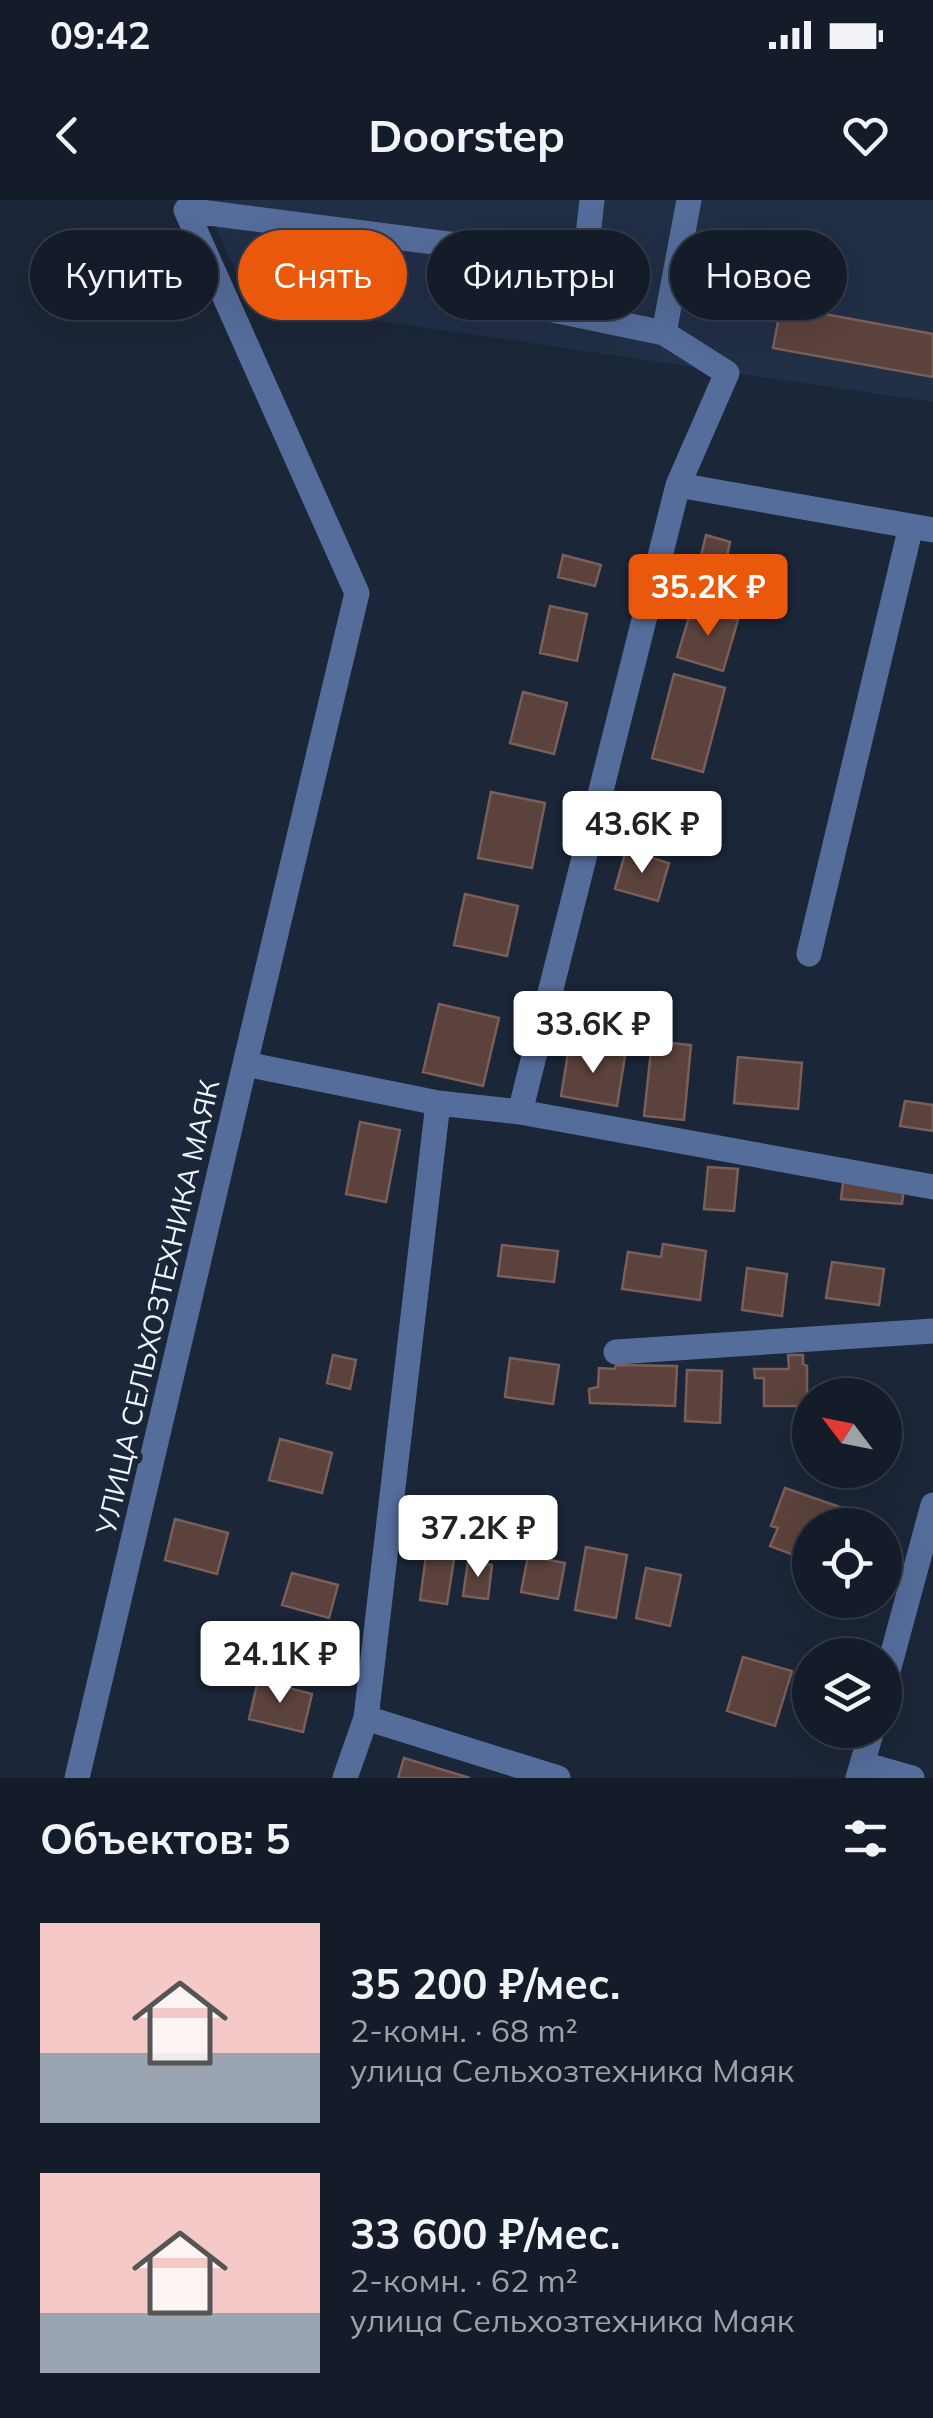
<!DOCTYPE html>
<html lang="ru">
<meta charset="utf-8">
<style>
:root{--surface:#141c2a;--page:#212936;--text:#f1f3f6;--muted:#9da1a8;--line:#333a47;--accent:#ea580c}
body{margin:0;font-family:Mulish,sans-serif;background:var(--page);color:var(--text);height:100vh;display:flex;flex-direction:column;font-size:38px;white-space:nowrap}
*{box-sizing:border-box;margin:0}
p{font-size:32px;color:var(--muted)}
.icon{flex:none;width:55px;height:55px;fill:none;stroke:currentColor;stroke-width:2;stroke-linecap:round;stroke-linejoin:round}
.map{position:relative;height:1578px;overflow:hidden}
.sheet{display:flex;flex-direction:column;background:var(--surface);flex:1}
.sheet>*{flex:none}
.guide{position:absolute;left:30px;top:30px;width:875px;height:90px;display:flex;gap:20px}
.needle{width:65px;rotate:302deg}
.buttons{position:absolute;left:792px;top:1178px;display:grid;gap:20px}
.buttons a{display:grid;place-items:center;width:110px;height:110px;border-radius:50%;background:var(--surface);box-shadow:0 10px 40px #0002,0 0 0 2px var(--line);font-size:50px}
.price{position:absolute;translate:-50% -85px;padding:0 22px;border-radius:10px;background:#fff;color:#222;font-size:32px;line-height:65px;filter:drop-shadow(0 2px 5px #0008)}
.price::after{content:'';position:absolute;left:50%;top:60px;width:30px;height:22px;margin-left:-15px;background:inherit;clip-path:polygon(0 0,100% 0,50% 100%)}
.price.selected{background:var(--accent);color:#fff}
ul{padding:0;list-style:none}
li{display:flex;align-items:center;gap:30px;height:250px;padding:0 40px}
li span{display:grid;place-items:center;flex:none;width:280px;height:200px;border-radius:0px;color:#555}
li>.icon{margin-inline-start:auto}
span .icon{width:120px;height:120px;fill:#fffc;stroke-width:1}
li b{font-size:42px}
h2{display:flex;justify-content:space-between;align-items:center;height:120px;padding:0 40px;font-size:42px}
.tag{padding:0 35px;border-radius:45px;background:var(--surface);box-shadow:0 10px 40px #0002,0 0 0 2px var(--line);font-size:35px;line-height:90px}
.tag.selected{background:var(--accent);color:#fff}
.status{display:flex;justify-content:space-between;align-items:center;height:70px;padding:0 50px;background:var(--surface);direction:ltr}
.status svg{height:28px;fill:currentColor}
header{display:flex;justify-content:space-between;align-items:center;height:130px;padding:0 40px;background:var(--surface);font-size:45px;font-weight:700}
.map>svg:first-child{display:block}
.built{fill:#212f47}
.building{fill:#5c423c;stroke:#7a5f58;stroke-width:2.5}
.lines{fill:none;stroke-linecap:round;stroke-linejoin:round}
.minor{stroke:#556d9b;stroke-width:25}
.labels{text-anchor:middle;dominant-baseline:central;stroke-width:10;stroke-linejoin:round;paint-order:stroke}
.street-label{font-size:28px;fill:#eef4fe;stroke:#1b2638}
</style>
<div class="status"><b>09:42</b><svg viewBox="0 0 49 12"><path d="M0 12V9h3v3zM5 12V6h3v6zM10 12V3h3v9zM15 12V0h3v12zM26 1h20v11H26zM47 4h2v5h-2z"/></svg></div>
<header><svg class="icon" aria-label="back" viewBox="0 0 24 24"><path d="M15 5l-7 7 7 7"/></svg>Doorstep<svg class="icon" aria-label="heart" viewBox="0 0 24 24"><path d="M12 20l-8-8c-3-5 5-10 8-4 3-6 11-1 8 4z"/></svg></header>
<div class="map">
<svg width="933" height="1578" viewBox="0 0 933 1578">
<rect width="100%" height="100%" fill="#1b2638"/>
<path class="built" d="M 204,0 L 933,0 L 933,202 L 249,102 Z"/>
<path class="building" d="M 781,106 L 933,134 L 933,177 L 773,148 Z
M 706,335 L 730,342 L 725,366 L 700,360 Z
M 563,355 L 601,365 L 595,386 L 558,377 Z
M 723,372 L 745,379 L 736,407 L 714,401 Z
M 550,406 L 587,414 L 577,461 L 540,453 Z
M 692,407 L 738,420 L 723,471 L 677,457 Z
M 674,474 L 725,488 L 703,572 L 652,558 Z
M 523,492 L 567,503 L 554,554 L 510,543 Z
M 491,592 L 545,603 L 532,668 L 478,658 Z
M 626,650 L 669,663 L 658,701 L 615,689 Z
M 465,694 L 518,706 L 507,756 L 454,745 Z
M 439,804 L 499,818 L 483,886 L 423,872 Z
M 652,841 L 691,845 L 684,920 L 644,916 Z
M 569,847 L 625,856 L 617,906 L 561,896 Z
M 738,857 L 802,863 L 798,909 L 734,903 Z
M 905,901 L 933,905 L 933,931 L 900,926 Z
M 360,922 L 400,930 L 386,1002 L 346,994 Z
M 708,967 L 738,969 L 734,1011 L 704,1009 Z
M 844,974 L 905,979 L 902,1004 L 841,999 Z
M 663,1044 L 706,1051 L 700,1100 L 622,1089 L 628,1052 L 661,1057 Z
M 502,1045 L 558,1051 L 554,1082 L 498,1076 Z
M 832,1062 L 884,1069 L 879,1105 L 826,1098 Z
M 747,1068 L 787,1074 L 782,1116 L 742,1110 Z
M 333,1155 L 356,1160 L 350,1189 L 327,1183 Z
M 788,1155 L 803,1155 L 803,1164 L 807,1166 L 807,1206 L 764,1206 L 764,1178 L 755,1178 L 754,1169 L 789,1169 Z
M 510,1158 L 559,1165 L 553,1204 L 505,1197 Z
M 616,1165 L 677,1166 L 675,1206 L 590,1203 L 589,1189 L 598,1187 L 599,1168 L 615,1169 Z
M 687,1170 L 722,1171 L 720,1223 L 685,1221 Z
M 280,1239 L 332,1253 L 322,1293 L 269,1280 Z
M 785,1288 L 840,1307 L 833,1325 L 810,1325 L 807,1360 L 770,1346 L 778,1328 L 771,1326 Z
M 175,1319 L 228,1333 L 217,1374 L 165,1360 Z
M 586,1347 L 627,1355 L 616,1418 L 575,1410 Z
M 427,1349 L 455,1353 L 447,1404 L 420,1400 Z
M 528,1356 L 565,1363 L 558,1399 L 521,1392 Z
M 468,1361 L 492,1365 L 488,1399 L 463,1396 Z
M 646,1368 L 681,1375 L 670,1426 L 636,1418 Z
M 292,1373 L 338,1385 L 329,1418 L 282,1405 Z
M 743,1457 L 792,1471 L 775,1526 L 727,1511 Z
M 258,1480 L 312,1494 L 303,1532 L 249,1519 Z
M 404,1558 L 470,1578 L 398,1578 Z"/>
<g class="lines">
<path class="minor" d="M 579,115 L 592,0
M 664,133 L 689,0
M 809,754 L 911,326
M 245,864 L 357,393 L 186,10 L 534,55 L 529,105 L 664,133 L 727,173 L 678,285
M 520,912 L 678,285 L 933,330
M 616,1152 L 933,1131
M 885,1482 L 933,1305
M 366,1518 L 438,903
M 863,1564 L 912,1578
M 77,1578 L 245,864 L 438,903 L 520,912 L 933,987
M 345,1578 L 366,1518 L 558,1578
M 858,1578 L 872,1530"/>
</g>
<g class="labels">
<g class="street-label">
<text transform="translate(157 1107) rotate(-77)">УЛИЦА СЕЛЬХОЗТЕХНИКА МАЯК</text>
</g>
</g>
</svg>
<div class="buttons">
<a><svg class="needle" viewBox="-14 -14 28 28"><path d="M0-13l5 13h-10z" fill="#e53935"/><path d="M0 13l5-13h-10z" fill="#9da1a8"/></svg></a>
<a><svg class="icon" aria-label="locate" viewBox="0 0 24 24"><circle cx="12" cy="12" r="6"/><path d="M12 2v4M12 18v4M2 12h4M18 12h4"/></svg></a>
<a><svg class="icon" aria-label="layers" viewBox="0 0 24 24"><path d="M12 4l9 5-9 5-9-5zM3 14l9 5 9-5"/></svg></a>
</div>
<b class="price selected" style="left:708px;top:439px">35.2K ₽</b>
<b class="price" style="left:642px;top:676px">43.6K ₽</b>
<b class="price" style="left:593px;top:876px">33.6K ₽</b>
<b class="price" style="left:478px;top:1380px">37.2K ₽</b>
<b class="price" style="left:280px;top:1506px">24.1K ₽</b>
<div class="guide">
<a class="tag">Купить</a>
<a class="tag selected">Снять</a>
<a class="tag">Фильтры</a>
<a class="tag">Новое</a>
</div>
</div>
<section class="sheet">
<h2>Объектов: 5<svg class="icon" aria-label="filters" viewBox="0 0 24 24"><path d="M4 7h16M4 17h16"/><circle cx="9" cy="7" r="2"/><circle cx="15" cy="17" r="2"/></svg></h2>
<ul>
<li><span style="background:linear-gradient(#f6c9c9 65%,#9aa5b1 0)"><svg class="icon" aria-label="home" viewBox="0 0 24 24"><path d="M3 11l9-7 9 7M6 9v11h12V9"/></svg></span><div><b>35 200 ₽/мес.</b><p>2-комн. · 68 m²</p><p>улица Сельхозтехника Маяк</p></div></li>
<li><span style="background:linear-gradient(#f6c9c9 70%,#9aa5b1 0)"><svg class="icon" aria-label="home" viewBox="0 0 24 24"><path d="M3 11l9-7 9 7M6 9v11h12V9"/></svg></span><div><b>33 600 ₽/мес.</b><p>2-комн. · 62 m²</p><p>улица Сельхозтехника Маяк</p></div></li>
</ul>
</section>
